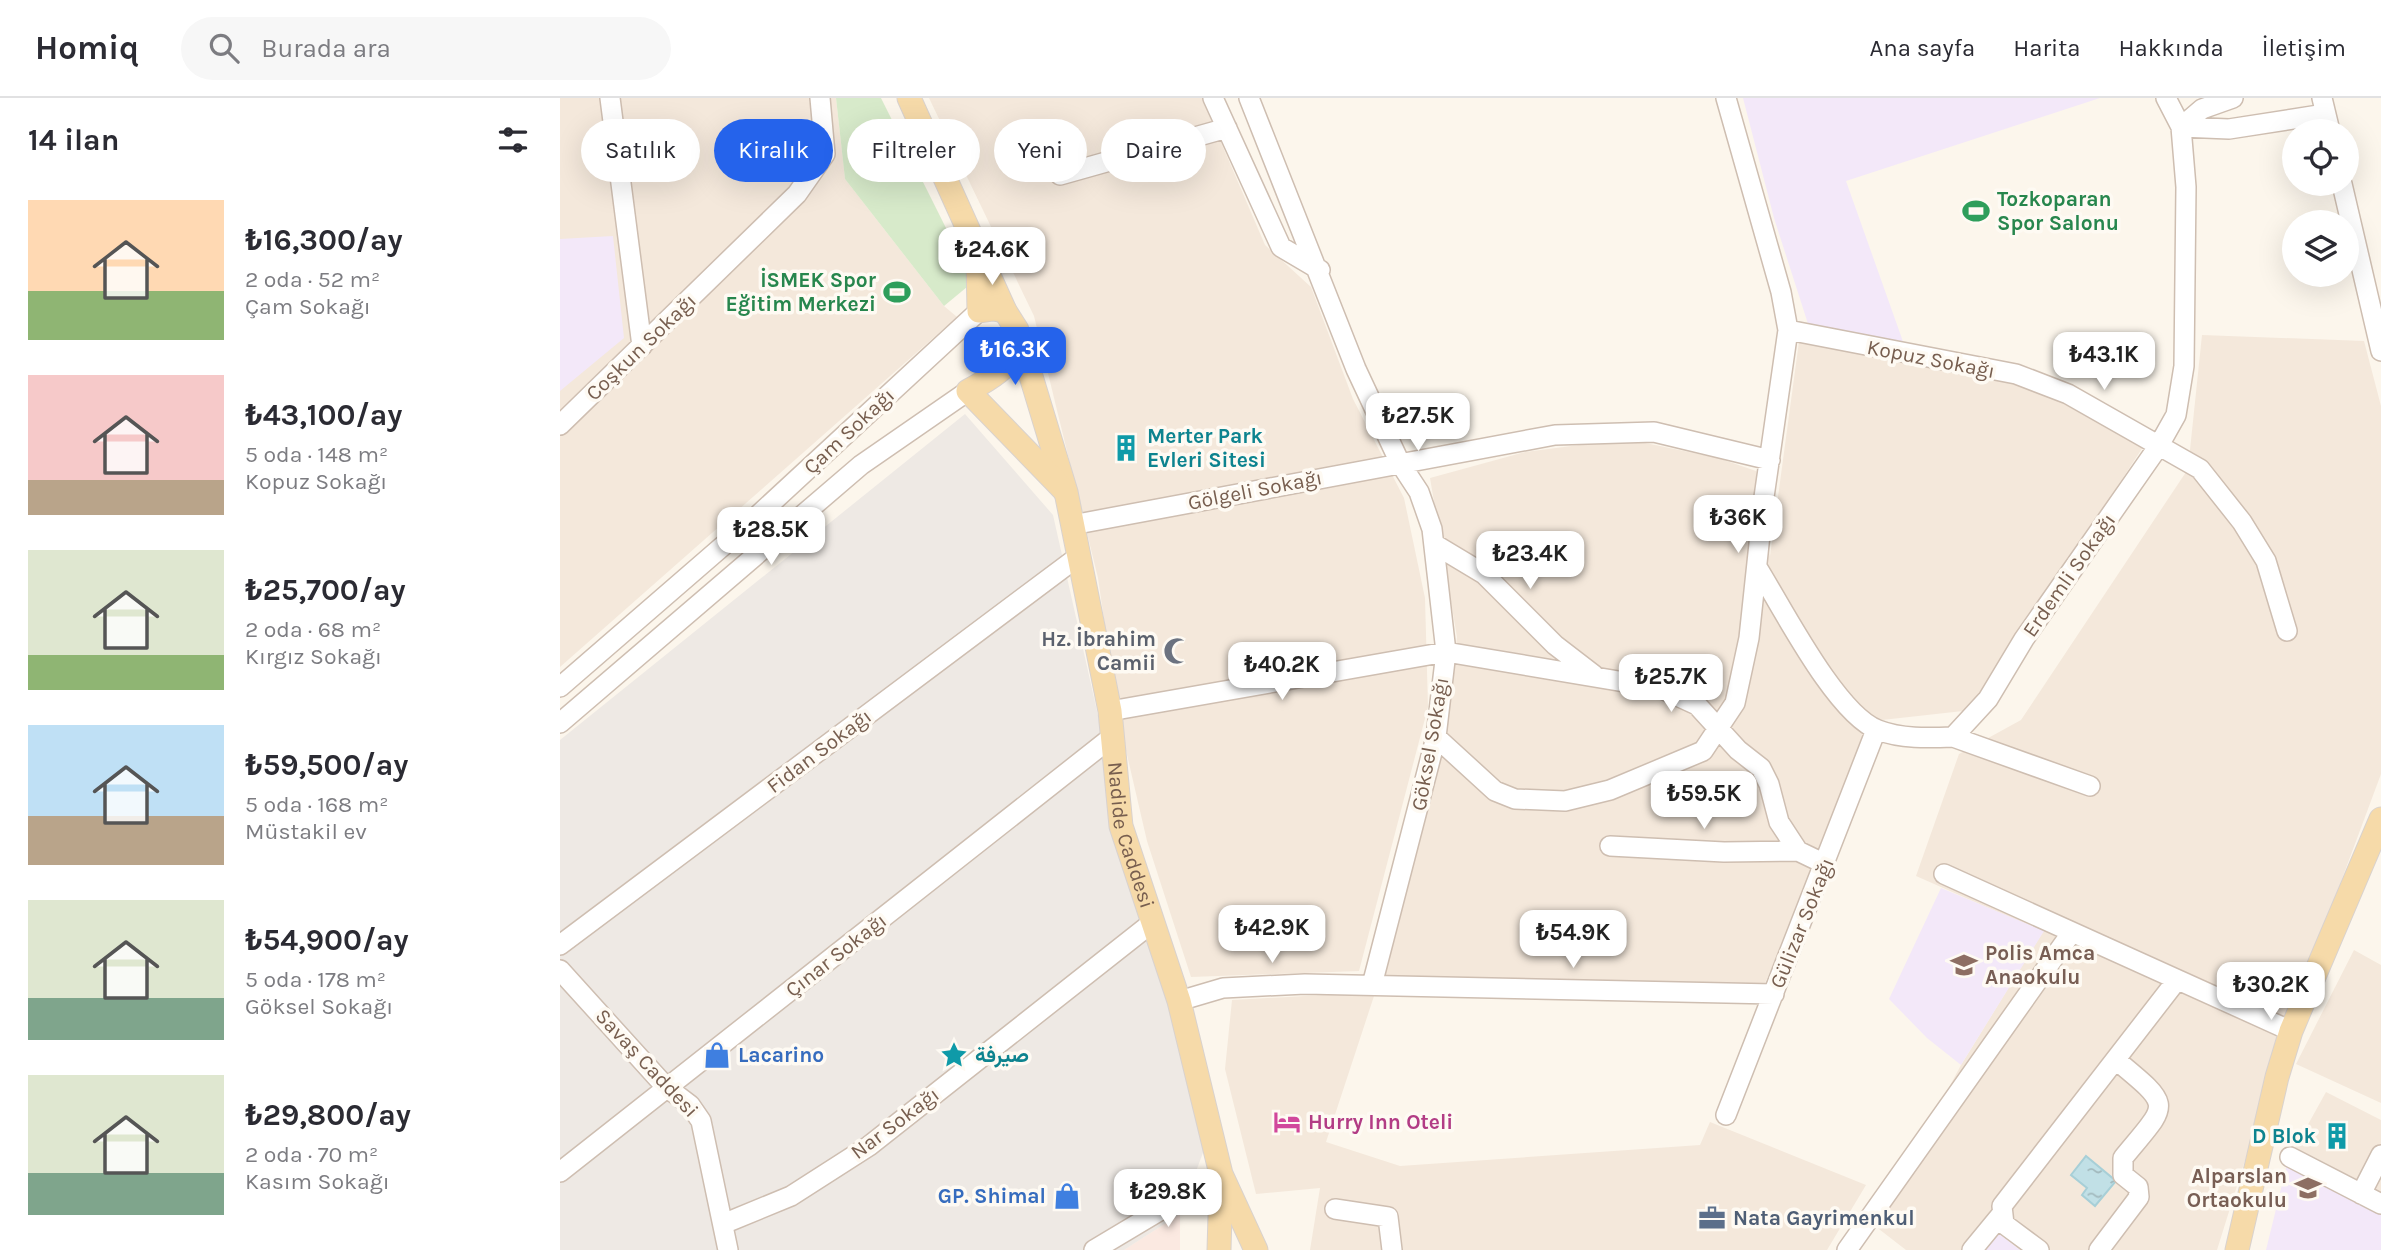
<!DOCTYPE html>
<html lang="tr">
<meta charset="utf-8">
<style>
:root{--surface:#fff;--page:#f7f7f7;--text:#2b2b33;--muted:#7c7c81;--line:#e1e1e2;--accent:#2563eb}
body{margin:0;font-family:Karla,Vazirmatn,sans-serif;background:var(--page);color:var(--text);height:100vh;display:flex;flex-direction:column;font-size:26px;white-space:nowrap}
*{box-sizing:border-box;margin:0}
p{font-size:23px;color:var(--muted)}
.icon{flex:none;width:38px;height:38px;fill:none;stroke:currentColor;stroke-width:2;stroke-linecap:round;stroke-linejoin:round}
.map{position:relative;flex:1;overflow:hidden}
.sheet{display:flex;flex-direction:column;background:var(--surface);width:560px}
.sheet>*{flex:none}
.guide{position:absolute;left:21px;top:21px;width:665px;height:63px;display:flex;gap:14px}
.tools{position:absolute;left:1722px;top:21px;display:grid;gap:14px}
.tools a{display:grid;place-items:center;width:77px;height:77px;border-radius:50%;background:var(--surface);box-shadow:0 7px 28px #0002;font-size:35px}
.price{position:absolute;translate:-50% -60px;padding:0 16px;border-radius:14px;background:#fff;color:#222;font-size:23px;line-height:46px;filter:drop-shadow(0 2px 4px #0008)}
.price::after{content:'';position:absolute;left:50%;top:42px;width:21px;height:16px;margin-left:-10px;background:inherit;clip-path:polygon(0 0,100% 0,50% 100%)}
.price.active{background:var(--accent);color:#fff}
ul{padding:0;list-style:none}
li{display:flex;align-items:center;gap:21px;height:175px;padding:0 28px}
li span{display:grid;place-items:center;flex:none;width:196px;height:140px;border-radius:0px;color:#555}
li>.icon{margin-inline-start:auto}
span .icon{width:84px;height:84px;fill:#fffc;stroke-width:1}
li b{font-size:30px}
h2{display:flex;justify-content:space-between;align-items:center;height:84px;padding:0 28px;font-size:30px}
.chip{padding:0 24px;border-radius:32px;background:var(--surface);box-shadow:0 7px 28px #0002;font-size:24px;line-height:63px}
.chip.active{background:var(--accent);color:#fff}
header{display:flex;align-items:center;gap:42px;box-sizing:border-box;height:98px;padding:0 35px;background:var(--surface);border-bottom:2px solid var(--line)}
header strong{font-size:33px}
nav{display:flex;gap:38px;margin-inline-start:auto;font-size:24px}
.search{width:490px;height:63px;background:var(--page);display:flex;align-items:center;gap:18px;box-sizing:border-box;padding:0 24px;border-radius:38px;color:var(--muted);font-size:26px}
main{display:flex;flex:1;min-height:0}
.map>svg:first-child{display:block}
.residential{fill:#f4e8db}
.commercial{fill:#fbe9e1}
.industrial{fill:#eee9e4}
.education{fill:#f3e8f9}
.park{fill:#d7eaca}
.water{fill:url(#water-ripples);stroke:#a7cfd7;stroke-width:2}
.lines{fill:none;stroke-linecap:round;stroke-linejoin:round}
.minor-casing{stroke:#cebeb1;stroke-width:22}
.major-casing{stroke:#d9d2ce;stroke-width:25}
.minor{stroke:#fff;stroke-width:19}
.major{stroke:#f6daa9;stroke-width:23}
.labels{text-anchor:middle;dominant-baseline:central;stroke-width:7;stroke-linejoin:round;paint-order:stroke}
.leisure-label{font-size:21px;font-weight:bold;fill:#27864d;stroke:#fefaf3;text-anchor:start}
.street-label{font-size:21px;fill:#775e4f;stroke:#fefaf3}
.culture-label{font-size:21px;font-weight:bold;fill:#0d838f;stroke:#fefaf3;text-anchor:start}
.worship-label{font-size:21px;font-weight:bold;fill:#5b616d;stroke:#fefaf3;text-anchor:end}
.education-label{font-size:21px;font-weight:bold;fill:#785e54;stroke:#fefaf3;text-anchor:start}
.shop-label{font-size:21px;font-weight:bold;fill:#366cbe;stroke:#fefaf3;text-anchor:start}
.hotel-label{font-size:21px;font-weight:bold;fill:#b23c85;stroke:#fefaf3;text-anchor:start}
.service-label{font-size:21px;font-weight:bold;fill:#4e5e75;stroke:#fefaf3;text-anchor:start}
</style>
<header>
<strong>Homiq</strong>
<div class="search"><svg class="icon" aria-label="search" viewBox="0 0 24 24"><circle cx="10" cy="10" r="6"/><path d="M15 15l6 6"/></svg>Burada ara</div>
<nav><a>Ana sayfa</a><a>Harita</a><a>Hakkında</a><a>İletişim</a></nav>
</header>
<main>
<section class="sheet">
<h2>14 ilan<svg class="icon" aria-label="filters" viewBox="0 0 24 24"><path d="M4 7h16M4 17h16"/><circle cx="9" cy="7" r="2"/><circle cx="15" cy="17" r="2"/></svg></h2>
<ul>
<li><span style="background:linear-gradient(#ffd9b3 65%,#8fb573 0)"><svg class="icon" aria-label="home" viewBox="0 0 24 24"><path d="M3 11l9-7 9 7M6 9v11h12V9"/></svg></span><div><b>₺16,300/ay</b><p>2 oda · 52 m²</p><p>Çam Sokağı</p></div></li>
<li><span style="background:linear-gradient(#f6c9c9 75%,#b9a48a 0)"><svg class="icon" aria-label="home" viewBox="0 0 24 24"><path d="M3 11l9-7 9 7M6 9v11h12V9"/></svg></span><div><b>₺43,100/ay</b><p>5 oda · 148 m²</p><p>Kopuz Sokağı</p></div></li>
<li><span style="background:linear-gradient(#dfe7d0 75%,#8fb573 0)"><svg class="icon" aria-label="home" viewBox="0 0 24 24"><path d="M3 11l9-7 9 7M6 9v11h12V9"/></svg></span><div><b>₺25,700/ay</b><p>2 oda · 68 m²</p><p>Kırgız Sokağı</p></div></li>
<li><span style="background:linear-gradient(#bfe0f5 65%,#b9a48a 0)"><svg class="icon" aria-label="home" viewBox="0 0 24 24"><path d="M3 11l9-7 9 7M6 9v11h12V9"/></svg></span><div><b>₺59,500/ay</b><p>5 oda · 168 m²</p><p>Müstakil ev</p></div></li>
<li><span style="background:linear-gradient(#dfe7d0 70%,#7fa58c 0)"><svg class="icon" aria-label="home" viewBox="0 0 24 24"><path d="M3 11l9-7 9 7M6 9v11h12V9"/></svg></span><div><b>₺54,900/ay</b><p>5 oda · 178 m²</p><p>Göksel Sokağı</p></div></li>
<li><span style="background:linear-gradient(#dfe7d0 70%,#7fa58c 0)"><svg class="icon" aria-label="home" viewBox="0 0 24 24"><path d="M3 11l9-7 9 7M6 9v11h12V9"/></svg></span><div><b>₺29,800/ay</b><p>2 oda · 70 m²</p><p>Kasım Sokağı</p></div></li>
</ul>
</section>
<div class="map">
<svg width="1821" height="1152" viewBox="0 0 1821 1152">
<defs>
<pattern id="water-ripples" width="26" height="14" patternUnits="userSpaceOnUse" patternTransform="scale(1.75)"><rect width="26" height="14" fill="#c1e0e6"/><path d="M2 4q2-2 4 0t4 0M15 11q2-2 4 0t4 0" fill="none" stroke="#a2b9bd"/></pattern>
</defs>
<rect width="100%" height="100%" fill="#fcf6ec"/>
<path class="residential" d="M 0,0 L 276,0 L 285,81 L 384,208 L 397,219 L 0,569 Z
M 369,0 L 642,0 L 705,147 L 751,189 L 793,301 L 844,400 L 865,500 L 868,609 L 799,873 L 631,879 L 587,743 L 558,618 L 538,480 L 474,218 Z
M 1240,236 L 1469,287 L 1583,349 L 1412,612 L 1322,622 L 1197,903 L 815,895 L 766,1044 L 840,1068 L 1140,1047 L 1150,1024 L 1306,1087 L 1267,1152 L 750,1152 L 760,1090 L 696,1096 L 665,971 L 672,902 L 816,894 L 883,653 L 897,539 L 870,380 L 965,354 L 1066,341 L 1158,360 L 1196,373 L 1210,458 Z
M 1642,237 L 1804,243 L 1821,308 L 1821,676 L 1725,934 L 1657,1152 L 1460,1152 L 1438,1135 L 1425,1152 L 1346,1152 L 1315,1128 L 1401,967 L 1483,834 L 1356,778 L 1399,656 L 1461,622 L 1628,371 Z
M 1794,852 L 1821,867 L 1821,1005 L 1736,966 Z
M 1766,994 L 1821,1022 L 1821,1113 L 1730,1059 Z"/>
<path class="commercial" d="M 620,1116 L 620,1152 L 564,1152 Z"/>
<path class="industrial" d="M 405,316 L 493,417 L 561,720 L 647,1044 L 620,1116 L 564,1152 L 0,1152 L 0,642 Z"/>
<path class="education" d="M 1183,0 L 1540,0 L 1286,83 L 1346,252 L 1250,232 L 1214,120 Z
M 53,138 L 64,240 L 0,293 L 0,141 Z
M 1381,790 L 1484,833 L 1401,967 L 1367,940 L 1329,901 Z
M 1727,1066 L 1821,1113 L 1821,1152 L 1706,1152 Z
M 1438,1135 L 1460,1152 L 1425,1152 Z"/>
<path class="park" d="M 276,0 L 321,0 L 413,184 L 384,208 L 285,81 Z"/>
<path class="water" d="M 1526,1058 L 1556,1083 L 1535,1108 L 1522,1097 L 1527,1090 L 1511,1077 Z"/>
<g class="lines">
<defs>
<path id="minor" d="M 50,0 L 82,248
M 653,0 L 721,149 L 760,172
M 689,0 L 796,271 L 840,365 L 859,394 L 872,431 L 886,554 L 876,639 L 812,887
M 1762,0 L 1770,33
M 1621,29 L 1669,31 L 1765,16
M 1621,29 L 1642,11 L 1673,0
M 500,77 L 667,30
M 1782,86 L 1821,253
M 1228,232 L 1456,276 L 1508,296 L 1640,371 L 1682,424 L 1706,463 L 1727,533
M 0,327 L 237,96 L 265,56 L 260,0
M 512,427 L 995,337 L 1094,334 L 1210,362
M 874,446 L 924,476 L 995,547 L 1034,577
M 1197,469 C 1222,509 1276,616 1318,632 C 1341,641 1368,640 1393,639 L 1428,601 L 1464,541 L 1598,349 L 1616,317 L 1624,268 L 1626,89 L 1621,29 L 1606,0
M 0,589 L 194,421 L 419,213
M 550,613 L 886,554 L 1100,590 L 1137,607 L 1178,652 L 1201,670 L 1209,686 L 1219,724 L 1238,753 L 1265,766
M 0,625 L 301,367 L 408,293
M 876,639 L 935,693 L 955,701 L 1005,703 L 1050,692 L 1143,653 L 1175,605 L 1189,540 L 1204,399 L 1228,232 L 1221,194 L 1166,0
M 1393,639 L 1530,688
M 1050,748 L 1164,754 L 1238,753
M 1384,776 L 1731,933
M 0,847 L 519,458
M 0,872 L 105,988 L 130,1007 L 141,1023 L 168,1152
M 619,903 L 663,890 L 745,886 L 1214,896
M 1166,1017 L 1316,632
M 1730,1059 L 1821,1106
M 0,1074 L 552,639
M 1801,1096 L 1821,1057
M 775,1111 L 828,1119 L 832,1152
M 163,1126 L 231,1098 L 309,1048 L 593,824
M 534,1152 L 661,1076
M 1287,1152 L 1512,834
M 1412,1152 L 1440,1118
M 1479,1152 L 1444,1126 L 1442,1108 L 1617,882
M 1539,1152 L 1579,1099 L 1578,1089 L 1563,1077 L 1563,1060 C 1609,1004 1614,1010 1556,962"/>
<g id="major">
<path id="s1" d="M 349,0 L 445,213 L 457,232 L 506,394 L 550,613 L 561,728 L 619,903 L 661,1076 L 696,1152"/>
<path d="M 418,164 L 419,213 L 433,211 L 445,213"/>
<path d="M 460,247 C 449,270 430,281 408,293 L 504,392"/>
<path d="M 659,1152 L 661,1082"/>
<path d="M 1677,1152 L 1717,979 L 1731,933 L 1821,721"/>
</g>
</defs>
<use href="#minor" class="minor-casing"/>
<use href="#major" class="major-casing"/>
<use href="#minor" class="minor"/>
<use href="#major" class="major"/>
</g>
<defs>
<symbol id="stadium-bare" viewBox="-9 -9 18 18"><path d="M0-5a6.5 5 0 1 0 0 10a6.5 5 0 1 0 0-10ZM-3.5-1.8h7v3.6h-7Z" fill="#2e9e5b" stroke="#fefaf3" stroke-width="2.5" paint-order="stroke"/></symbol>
<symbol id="building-bare" viewBox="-9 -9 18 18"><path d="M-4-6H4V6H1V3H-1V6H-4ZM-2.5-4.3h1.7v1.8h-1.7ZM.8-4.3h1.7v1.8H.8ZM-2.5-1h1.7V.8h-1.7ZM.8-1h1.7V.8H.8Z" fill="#0f9aa8" stroke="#fefaf3" stroke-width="2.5" paint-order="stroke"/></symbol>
<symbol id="mosque-bare" viewBox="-9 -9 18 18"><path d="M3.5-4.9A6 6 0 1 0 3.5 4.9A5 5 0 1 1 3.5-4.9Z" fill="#6b7280" stroke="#fefaf3" stroke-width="2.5" paint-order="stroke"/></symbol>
<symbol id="school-bare" viewBox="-9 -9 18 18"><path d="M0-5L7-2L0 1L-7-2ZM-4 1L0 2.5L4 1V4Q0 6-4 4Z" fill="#8d6e63" stroke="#fefaf3" stroke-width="2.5" paint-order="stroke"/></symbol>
<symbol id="shop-bare" viewBox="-9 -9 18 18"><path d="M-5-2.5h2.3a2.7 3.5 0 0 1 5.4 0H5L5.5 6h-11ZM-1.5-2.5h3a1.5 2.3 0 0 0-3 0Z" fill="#3f7fe0" stroke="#fefaf3" stroke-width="2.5" paint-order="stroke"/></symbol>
<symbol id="sight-bare" viewBox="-9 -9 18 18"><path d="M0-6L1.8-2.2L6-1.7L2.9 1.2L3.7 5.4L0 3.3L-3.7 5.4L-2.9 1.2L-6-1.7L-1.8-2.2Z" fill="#0f9aa8" stroke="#fefaf3" stroke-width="2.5" paint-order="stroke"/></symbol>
<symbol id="hotel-bare" viewBox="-9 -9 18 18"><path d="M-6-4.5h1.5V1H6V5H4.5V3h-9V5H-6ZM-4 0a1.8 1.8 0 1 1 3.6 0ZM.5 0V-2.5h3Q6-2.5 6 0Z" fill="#d1479c" stroke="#fefaf3" stroke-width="2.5" paint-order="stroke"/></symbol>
<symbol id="office-bare" viewBox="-9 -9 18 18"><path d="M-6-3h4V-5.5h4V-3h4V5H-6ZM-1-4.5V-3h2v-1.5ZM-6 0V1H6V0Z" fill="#5c6f8a" stroke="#fefaf3" stroke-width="2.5" paint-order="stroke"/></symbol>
</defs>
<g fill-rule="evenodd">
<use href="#stadium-bare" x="1397" y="94" width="38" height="38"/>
<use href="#stadium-bare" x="318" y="175" width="38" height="38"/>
<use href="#building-bare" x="547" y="331" width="38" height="38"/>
<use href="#mosque-bare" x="598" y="534" width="38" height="38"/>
<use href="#school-bare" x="1385" y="848" width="38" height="38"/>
<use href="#shop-bare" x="138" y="938" width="38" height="38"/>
<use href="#sight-bare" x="375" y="938" width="38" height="38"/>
<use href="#hotel-bare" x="708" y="1005" width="38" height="38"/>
<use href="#building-bare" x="1758" y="1019" width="38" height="38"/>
<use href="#school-bare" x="1729" y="1071" width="38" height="38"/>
<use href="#shop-bare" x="488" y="1079" width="38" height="38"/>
<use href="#office-bare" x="1133" y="1101" width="38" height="38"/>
</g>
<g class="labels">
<g class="leisure-label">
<text x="1437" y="101">Tozkoparan<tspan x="1437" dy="24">Spor Salonu</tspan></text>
<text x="316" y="182" text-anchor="end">İSMEK Spor<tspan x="316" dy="24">Eğitim Merkezi</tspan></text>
</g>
<g class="street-label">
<text transform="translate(81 249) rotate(-44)">Coşkun Sokağı</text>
<text transform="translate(1371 261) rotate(11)">Kopuz Sokağı</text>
<text transform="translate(289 333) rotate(-43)">Çam Sokağı</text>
<text transform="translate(695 392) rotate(-11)">Gölgeli Sokağı</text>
<text transform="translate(1509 477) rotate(-55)">Erdemli Sokağı</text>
<text transform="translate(870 646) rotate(-80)">Göksel Sokağı</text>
<text transform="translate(259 653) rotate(-37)">Fidan Sokağı</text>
<text stroke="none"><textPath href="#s1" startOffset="775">Nadide Caddesi</textPath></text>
<text transform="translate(1242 825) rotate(-68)">Gülizar Sokağı</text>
<text transform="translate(276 857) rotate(-38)">Çınar Sokağı</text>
<text transform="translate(87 965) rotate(47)">Savaş Caddesi</text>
<text transform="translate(335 1025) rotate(-37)">Nar Sokağı</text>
</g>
<g class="culture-label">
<text x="587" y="338">Merter Park<tspan x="587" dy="24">Evleri Sitesi</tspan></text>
<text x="415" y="957">صيرفة</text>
<text x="1756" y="1038" text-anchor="end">D Blok</text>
</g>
<g class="worship-label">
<text x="596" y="541">Hz. İbrahim<tspan x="596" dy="24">Camii</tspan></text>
</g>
<g class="education-label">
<text x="1425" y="855">Polis Amca<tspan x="1425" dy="24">Anaokulu</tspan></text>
<text x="1727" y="1078" text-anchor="end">Alparslan<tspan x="1727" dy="24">Ortaokulu</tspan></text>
</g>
<g class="shop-label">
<text x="178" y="957">Lacarino</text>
<text x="486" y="1098" text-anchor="end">GP. Shimal</text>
</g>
<g class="hotel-label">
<text x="748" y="1024">Hurry Inn Oteli</text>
</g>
<g class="service-label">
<text x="1173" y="1120">Nata Gayrimenkul</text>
</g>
</g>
</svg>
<div class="tools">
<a><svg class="icon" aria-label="locate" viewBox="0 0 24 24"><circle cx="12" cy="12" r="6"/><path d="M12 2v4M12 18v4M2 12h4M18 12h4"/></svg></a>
<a><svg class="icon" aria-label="layers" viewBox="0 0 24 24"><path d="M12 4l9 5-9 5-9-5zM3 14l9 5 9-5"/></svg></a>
</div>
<b class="price" style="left:432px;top:189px">₺24.6K</b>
<b class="price active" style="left:455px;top:289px">₺16.3K</b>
<b class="price" style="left:1544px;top:294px">₺43.1K</b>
<b class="price" style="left:858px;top:355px">₺27.5K</b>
<b class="price" style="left:1178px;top:457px">₺36K</b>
<b class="price" style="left:211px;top:469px">₺28.5K</b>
<b class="price" style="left:970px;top:493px">₺23.4K</b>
<b class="price" style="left:722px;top:604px">₺40.2K</b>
<b class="price" style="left:1111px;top:616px">₺25.7K</b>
<b class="price" style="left:1144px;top:733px">₺59.5K</b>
<b class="price" style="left:712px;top:867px">₺42.9K</b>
<b class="price" style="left:1013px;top:872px">₺54.9K</b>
<b class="price" style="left:1711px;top:924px">₺30.2K</b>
<b class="price" style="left:608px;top:1131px">₺29.8K</b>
<div class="guide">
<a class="chip">Satılık</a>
<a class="chip active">Kiralık</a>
<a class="chip">Filtreler</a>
<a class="chip">Yeni</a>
<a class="chip">Daire</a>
</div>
</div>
</main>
